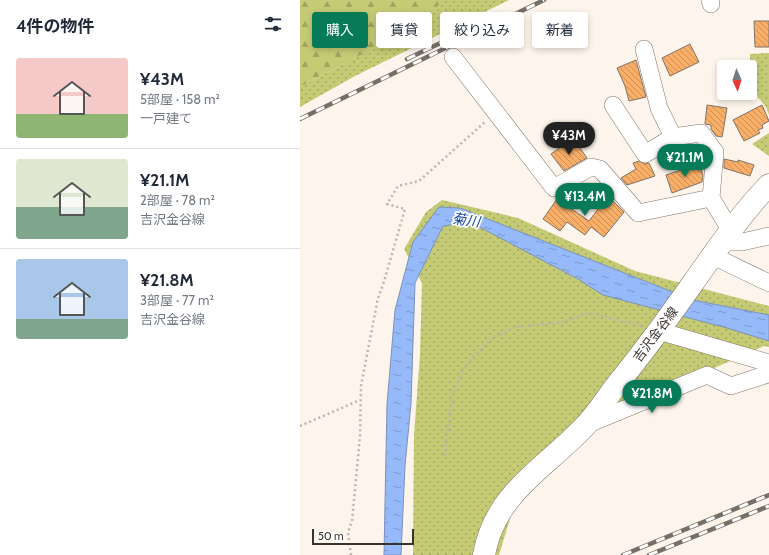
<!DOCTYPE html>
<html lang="ja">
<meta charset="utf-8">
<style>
:root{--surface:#fff;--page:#f2f2f3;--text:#1f2937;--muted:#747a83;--line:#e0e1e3;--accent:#077b57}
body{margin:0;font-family:Cabin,"Noto Sans JP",sans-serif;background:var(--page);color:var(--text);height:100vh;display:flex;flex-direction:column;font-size:15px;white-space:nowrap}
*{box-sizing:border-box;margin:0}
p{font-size:13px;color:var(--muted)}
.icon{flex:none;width:22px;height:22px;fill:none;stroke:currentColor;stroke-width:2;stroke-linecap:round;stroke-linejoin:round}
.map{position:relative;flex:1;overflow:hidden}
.side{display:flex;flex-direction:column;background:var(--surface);width:300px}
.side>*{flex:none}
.hud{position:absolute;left:12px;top:12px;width:380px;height:36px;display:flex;gap:8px}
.needle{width:26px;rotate:177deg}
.fabs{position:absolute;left:417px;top:60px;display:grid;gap:8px}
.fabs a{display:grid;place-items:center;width:40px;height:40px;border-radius:4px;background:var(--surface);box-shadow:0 2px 6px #0003;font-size:20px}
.scale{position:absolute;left:12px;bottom:10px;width:102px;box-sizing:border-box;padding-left:4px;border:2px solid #39332e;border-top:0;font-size:11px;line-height:14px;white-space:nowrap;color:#39332e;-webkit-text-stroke:3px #fff;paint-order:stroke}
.price{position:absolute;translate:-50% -34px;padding:0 9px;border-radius:14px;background:var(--accent);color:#fff;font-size:13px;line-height:26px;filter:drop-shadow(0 1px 2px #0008)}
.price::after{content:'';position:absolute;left:50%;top:24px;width:12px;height:9px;margin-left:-6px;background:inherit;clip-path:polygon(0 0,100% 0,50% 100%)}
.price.selected{background:#222;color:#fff}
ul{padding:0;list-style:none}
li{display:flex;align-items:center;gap:12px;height:100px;padding:0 16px}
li+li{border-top:1px solid var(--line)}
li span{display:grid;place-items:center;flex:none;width:112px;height:80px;border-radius:4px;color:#555}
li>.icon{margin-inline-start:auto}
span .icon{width:48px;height:48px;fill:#fffc;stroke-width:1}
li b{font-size:17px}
h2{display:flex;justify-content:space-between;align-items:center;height:48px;padding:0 16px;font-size:17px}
.pill{padding:0 14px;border-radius:4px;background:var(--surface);box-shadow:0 2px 6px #0003;font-size:14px;line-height:36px}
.pill.selected{background:var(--accent);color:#fff}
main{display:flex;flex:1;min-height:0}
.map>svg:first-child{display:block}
.grass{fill:url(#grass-dots)}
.forest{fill:url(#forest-firs)}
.water{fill:url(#water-ripples);stroke:#7a92bc}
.building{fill:url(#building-back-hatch);stroke:#817367}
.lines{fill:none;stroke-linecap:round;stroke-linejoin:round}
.minor-casing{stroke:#84766a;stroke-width:18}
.major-casing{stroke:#84766a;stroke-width:23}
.path{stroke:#bdb5ad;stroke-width:2.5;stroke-dasharray:2 3;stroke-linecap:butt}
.minor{stroke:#fff;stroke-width:17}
.major{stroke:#fff;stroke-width:22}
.rail-casing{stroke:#756f68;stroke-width:4.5}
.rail{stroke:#fff;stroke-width:3;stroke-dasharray:9;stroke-linecap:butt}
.labels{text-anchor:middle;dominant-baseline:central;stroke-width:3.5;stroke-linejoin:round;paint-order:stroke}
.street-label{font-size:13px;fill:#39332e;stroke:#fff}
.water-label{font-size:14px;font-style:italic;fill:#14459e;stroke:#fff}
</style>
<main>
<section class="side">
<h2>4件の物件<svg class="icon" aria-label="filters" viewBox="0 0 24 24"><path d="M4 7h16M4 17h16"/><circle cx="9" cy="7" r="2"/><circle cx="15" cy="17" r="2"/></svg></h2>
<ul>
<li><span style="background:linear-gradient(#f6c9c9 70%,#8fb573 0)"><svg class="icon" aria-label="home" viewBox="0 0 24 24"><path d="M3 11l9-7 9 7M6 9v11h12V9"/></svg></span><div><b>¥43M</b><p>5部屋 · 158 m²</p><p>一戸建て</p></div></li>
<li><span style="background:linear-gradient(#dfe7d0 60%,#7fa58c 0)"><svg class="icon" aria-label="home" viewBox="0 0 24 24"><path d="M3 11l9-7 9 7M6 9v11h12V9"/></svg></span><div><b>¥21.1M</b><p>2部屋 · 78 m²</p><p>吉沢金谷線</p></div></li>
<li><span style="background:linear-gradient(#a9c7e8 75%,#7fa58c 0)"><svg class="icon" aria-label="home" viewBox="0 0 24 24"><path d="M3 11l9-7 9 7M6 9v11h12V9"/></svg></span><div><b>¥21.8M</b><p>3部屋 · 77 m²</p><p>吉沢金谷線</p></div></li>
</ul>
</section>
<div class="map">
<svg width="469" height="555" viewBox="0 0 469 555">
<defs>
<pattern id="grass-dots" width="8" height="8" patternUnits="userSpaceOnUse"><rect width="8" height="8" fill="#c5cb74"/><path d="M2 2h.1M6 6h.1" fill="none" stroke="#a1a560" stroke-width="1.8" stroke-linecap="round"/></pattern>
<pattern id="forest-firs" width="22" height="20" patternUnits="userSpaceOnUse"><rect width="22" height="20" fill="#c5cb74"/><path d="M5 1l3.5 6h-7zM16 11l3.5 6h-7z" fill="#a1a560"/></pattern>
<pattern id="water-ripples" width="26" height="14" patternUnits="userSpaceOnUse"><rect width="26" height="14" fill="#96baf9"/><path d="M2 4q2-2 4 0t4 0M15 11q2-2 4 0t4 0" fill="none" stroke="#7b98ca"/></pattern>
<pattern id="building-back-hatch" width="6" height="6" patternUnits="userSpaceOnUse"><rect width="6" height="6" fill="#f9af67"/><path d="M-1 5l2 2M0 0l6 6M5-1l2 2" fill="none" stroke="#cb8f55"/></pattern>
</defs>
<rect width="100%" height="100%" fill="#fdf4eb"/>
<path class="grass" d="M 137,0 L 209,0 L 55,76 L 0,107 L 0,87 L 56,57 Z
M 469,53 L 469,115 L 466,107 L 456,95 L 445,93 L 450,93 L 450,54 Z
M 469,133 L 469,156 L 452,144 Z
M 142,200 L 218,218 L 335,271 L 469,306 L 469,347 L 464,346 L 286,425 L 213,509 L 199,555 L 113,555 L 114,435 L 120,354 L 122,283 L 104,249 L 126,212 Z"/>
<path class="forest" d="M 0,0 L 147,0 L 62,54 L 0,87 Z"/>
<path class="water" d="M 139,207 L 160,208 L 393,300 L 469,315 L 469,341 L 427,328 L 303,295 L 278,279 L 170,222 L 143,226 L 115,283 L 111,403 L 105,466 L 101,555 L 84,555 L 87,404 L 95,310 L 113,242 Z"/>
<path class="building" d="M 454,21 L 469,21 L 469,47 L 455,47 Z
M 390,44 L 399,62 L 370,76 L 362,58 Z
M 336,60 L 346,97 L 329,101 L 325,86 L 317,68 Z
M 407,105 L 427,108 L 422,137 L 416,136 L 411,129 L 411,125 L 405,124 Z
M 462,105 L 469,121 L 462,125 L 463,128 L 458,130 L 460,133 L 444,141 L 433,120 Z
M 275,141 L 287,158 L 264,171 L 251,154 L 262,146 L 265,148 Z
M 424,159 L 438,162 L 438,160 L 454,165 L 450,176 L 424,168 Z
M 339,161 L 345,164 L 349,163 L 355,176 L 327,185 L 321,178 L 336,169 L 333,163 Z
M 399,164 L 403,175 L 402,182 L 372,193 L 366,175 Z
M 308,196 L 324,212 L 304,237 L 291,227 L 285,235 L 267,222 L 260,231 L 243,219 L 257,199 L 289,221 Z"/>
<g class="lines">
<defs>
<path id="minor" d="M 410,0 L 411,4
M 344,49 L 359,108 L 373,137 L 401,133 L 415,152 L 411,198
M 153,57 L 254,188 L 291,167 L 300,169 L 338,213 L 411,198 L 431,231
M 313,105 L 345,154 L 373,137
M 422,242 L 442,242 L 469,236
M 411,255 L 469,283
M 359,331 L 469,363
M 286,425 L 407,375 L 431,386 L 468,374"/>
<path id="major" d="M 184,555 C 195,492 246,468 286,425 C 298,412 308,396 319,382 C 345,350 369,317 393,283 C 417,249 440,215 469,185"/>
</defs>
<use href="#minor" class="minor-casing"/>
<use href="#major" class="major-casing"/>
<path class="path" d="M 0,426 L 60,400
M 144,456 L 153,393 L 163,369 L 178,351 L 194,337 L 215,327 L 263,322 L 289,313 L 341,326
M 51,555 L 48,532 L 52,521 L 60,436 L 61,386 L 78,298 L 83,285 L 105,209 L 87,204 L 98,186 L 119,181 L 185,122"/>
<use href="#minor" class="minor"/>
<use href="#major" class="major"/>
<defs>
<path id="rail" d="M 107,59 L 201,14
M 0,119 L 244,0
M 323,555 L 469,495
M 349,555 L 469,506"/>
</defs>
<use href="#rail" class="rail-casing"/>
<use href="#rail" class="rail"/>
</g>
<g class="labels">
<g class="street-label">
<text transform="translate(355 334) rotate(-53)">吉沢金谷線</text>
</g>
<g class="water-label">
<text transform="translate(166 220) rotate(8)">菊川</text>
</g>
</g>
</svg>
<div class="fabs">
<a><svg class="needle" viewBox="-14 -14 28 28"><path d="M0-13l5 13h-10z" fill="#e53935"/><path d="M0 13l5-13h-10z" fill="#747a83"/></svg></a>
</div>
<div class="scale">50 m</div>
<b class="price selected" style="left:269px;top:156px">¥43M</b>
<b class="price" style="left:385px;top:178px">¥21.1M</b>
<b class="price" style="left:285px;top:217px">¥13.4M</b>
<b class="price" style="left:352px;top:414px">¥21.8M</b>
<div class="hud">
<a class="pill selected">購入</a>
<a class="pill">賃貸</a>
<a class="pill">絞り込み</a>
<a class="pill">新着</a>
</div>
</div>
</main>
